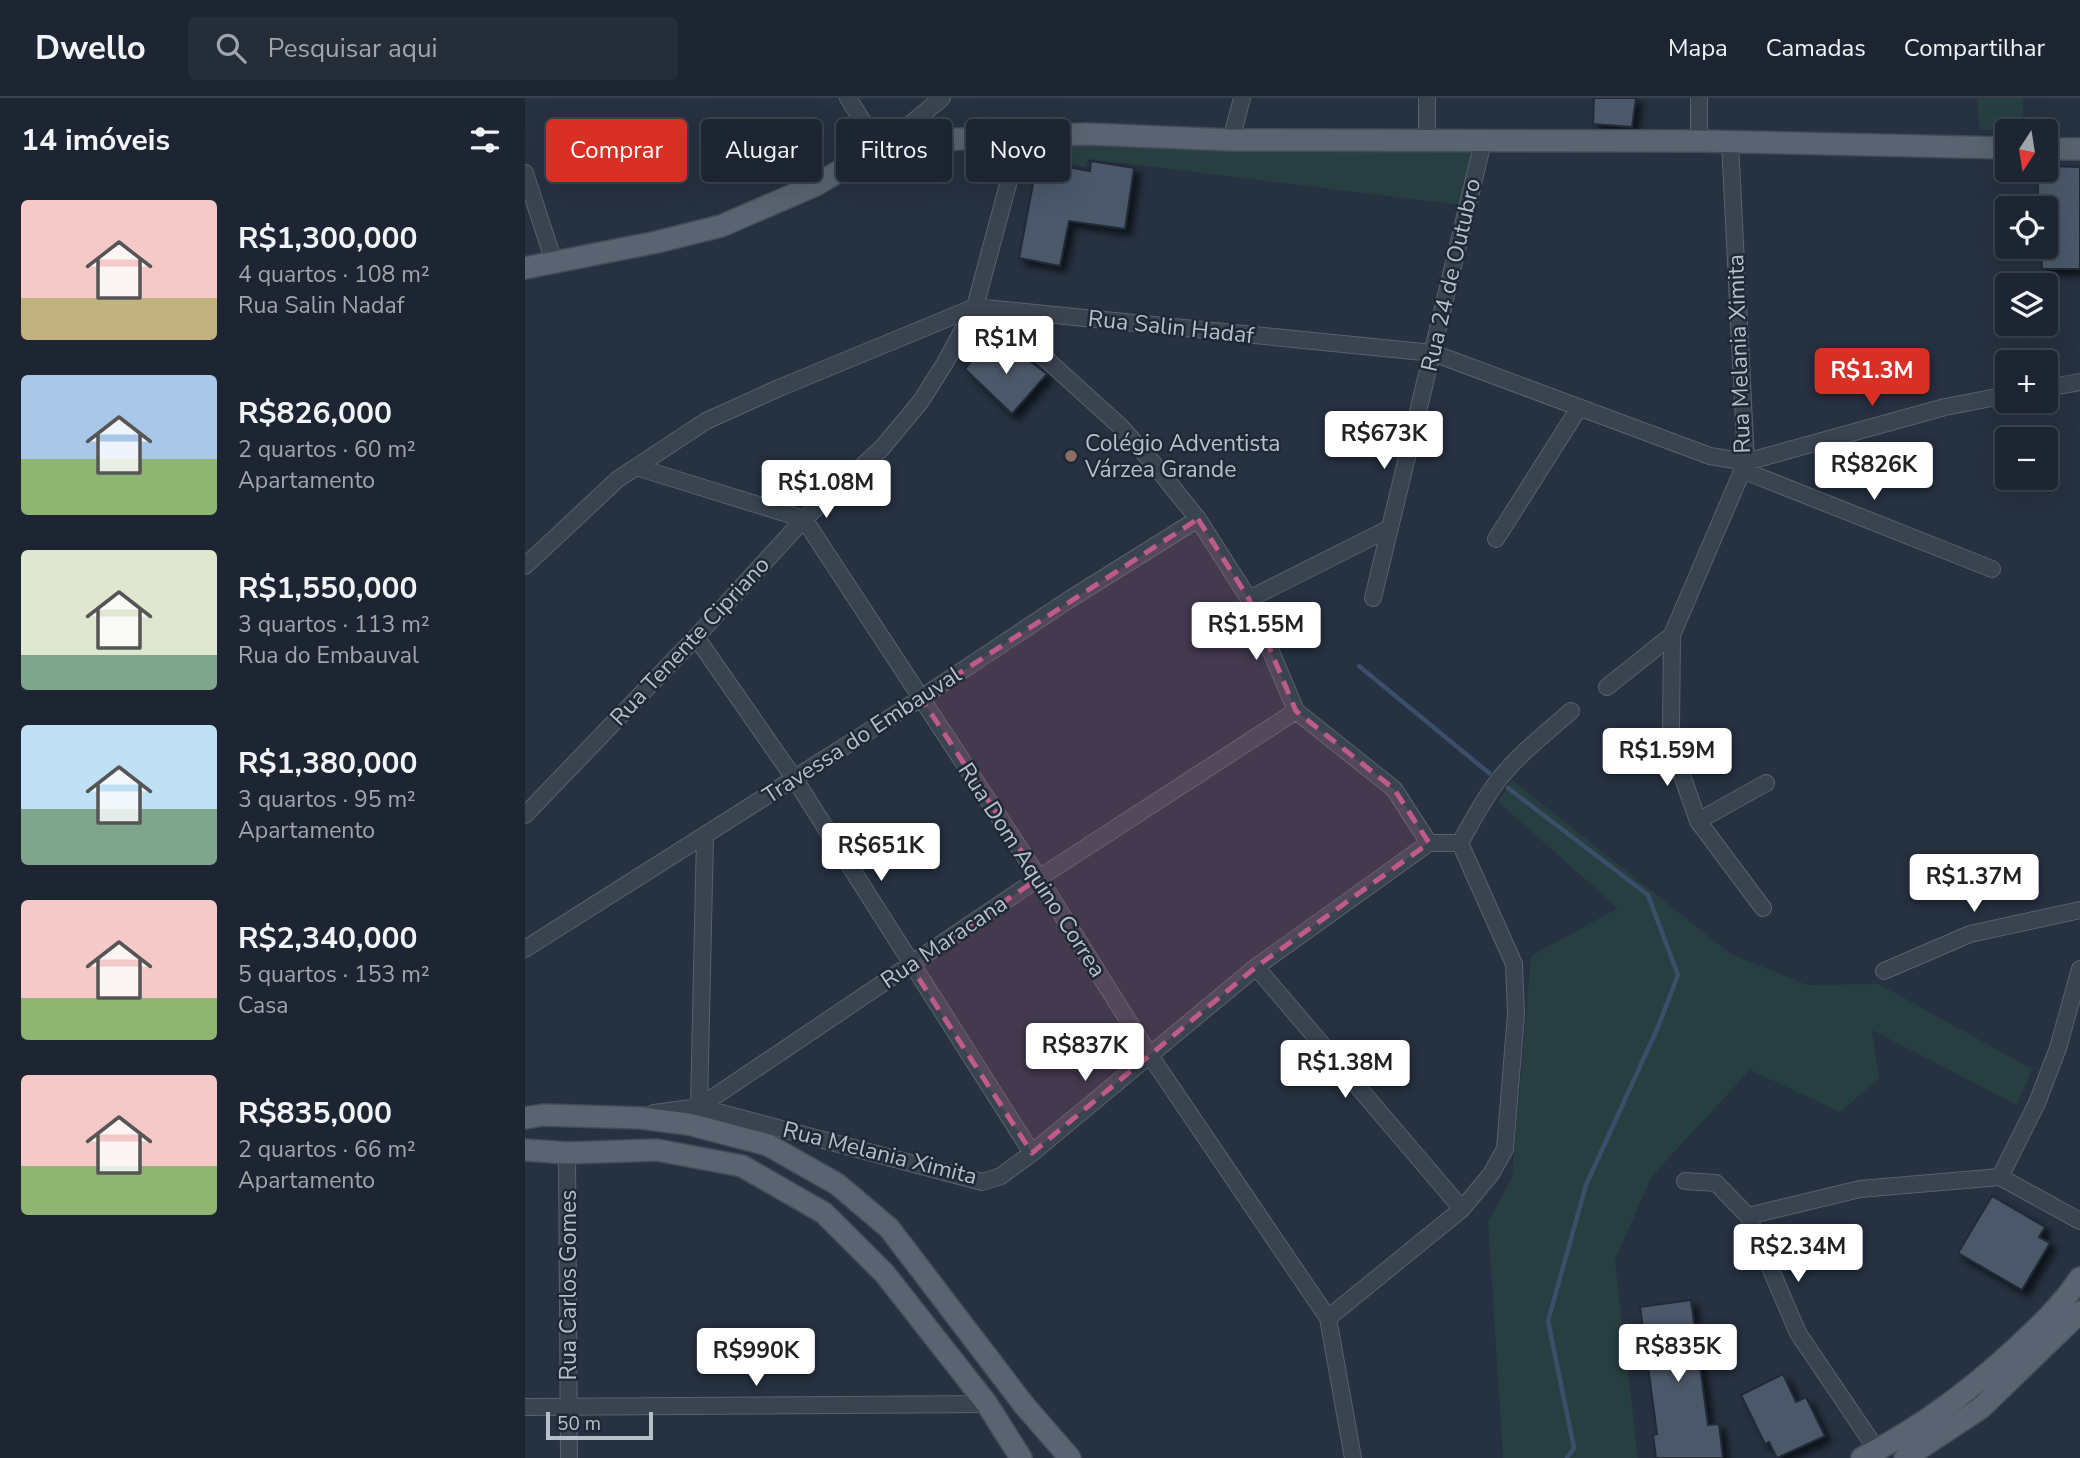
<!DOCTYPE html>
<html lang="pt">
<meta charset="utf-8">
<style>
:root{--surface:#1c2531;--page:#252d39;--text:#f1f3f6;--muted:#a0a5ab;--line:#3a424d;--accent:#d93025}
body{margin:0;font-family:"Nunito Sans",sans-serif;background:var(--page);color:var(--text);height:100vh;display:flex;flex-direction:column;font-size:26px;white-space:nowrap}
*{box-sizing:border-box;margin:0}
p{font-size:23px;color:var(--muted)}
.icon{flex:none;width:38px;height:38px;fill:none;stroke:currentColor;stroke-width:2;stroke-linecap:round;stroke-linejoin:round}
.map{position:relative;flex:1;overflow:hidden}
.sheet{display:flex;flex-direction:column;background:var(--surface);width:525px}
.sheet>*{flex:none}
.guide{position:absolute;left:21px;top:21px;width:665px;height:63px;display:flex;gap:14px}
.needle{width:46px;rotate:192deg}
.controls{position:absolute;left:1470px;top:21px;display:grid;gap:14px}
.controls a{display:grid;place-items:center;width:63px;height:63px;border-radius:7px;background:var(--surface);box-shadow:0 7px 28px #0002,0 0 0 2px var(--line);font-size:35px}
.scale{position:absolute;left:21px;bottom:18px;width:107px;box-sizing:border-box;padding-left:7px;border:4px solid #b7bfcb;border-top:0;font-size:19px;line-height:24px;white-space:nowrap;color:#b7bfcb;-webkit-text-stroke:5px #1f2836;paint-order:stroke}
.price{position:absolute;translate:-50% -60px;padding:0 16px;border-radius:7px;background:#fff;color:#222;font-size:23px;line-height:46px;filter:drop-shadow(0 2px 4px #0008)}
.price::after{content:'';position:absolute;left:50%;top:42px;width:21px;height:16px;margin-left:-10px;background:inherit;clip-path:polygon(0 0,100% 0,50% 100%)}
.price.selected{background:var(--accent);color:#fff}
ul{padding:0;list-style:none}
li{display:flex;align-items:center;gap:21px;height:175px;padding:0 21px}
li span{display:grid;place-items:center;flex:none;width:196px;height:140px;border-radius:7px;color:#555}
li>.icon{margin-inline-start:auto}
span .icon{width:84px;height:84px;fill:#fffc;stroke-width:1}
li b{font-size:30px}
h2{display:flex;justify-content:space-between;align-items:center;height:84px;padding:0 21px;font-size:30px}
.tag{padding:0 24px;border-radius:7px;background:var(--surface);box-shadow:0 7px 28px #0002,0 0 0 2px var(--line);font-size:24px;line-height:63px}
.tag.selected{background:var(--accent);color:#fff}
header{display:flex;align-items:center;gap:42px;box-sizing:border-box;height:98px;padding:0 35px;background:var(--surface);border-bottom:2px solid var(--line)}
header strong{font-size:33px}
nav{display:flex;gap:38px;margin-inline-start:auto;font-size:24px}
.search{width:490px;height:63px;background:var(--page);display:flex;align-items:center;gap:18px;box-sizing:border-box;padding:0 24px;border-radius:7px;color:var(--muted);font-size:26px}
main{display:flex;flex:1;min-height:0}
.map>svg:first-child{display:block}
.green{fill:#283f42}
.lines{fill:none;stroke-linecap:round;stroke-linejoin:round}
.stream{stroke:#3c4f6a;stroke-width:4.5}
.building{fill:#4c586a;stroke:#212a38;stroke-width:2;filter:url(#shadow)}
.minor-casing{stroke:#58616e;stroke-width:18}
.major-casing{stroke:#444c5a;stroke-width:24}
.minor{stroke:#3a4451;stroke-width:16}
.major{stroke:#596371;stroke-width:21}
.marked{fill:#be5b88;fill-opacity:0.2;stroke:#be5b88;stroke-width:5;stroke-dasharray:14 9;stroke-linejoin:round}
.education-dot{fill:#8d6e63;stroke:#1f2836;stroke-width:2.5}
.labels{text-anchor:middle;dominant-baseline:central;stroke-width:5;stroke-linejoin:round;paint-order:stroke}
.street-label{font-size:23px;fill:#b7bfcb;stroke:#1f2836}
.poi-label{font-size:23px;fill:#b7bfcb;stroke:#1f2836;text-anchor:start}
</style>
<header>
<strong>Dwello</strong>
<div class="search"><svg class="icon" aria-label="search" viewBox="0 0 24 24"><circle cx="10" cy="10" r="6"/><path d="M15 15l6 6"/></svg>Pesquisar aqui</div>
<nav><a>Mapa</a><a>Camadas</a><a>Compartilhar</a></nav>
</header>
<main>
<section class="sheet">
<h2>14 imóveis<svg class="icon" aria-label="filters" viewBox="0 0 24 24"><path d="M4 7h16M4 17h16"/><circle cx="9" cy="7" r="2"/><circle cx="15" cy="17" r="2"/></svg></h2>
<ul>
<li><span style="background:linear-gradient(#f6c9c9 70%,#c2b280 0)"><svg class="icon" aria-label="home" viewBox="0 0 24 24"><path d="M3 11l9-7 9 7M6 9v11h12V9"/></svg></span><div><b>R$1,300,000</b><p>4 quartos · 108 m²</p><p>Rua Salin Nadaf</p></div></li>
<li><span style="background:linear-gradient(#a9c7e8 60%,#8fb573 0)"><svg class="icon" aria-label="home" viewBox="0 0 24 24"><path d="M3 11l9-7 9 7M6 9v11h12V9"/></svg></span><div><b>R$826,000</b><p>2 quartos · 60 m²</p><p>Apartamento</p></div></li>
<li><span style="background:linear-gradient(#dfe7d0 75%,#7fa58c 0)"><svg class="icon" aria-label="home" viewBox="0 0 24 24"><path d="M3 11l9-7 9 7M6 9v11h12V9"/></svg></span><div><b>R$1,550,000</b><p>3 quartos · 113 m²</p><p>Rua do Embauval</p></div></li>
<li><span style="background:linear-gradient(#bfe0f5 60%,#7fa58c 0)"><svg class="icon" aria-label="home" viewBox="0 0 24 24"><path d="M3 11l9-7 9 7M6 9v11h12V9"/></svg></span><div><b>R$1,380,000</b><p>3 quartos · 95 m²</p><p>Apartamento</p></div></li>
<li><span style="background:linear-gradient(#f6c9c9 70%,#8fb573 0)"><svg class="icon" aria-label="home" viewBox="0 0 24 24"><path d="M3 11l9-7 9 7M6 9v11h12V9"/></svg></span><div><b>R$2,340,000</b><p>5 quartos · 153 m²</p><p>Casa</p></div></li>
<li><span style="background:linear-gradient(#f6c9c9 65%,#8fb573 0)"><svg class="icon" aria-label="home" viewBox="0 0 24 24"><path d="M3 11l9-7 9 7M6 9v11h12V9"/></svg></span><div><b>R$835,000</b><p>2 quartos · 66 m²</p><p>Apartamento</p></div></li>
</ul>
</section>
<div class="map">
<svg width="1555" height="1360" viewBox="0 0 1555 1360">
<defs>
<filter id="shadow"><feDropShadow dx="6" dy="6" stdDeviation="3.5" flood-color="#0009"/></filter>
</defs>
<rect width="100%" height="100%" fill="#263141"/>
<path class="green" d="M 1452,0 L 1498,0 L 1498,32 L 1455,32 Z
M 529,44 L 943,50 L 947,59 L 935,107 L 563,61 L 561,69 L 507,60 L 512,50 Z
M 987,682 L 1206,856 L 1282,887 L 1354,886 L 1507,971 L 1492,1007 L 1347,932 L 1354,981 L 1315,1014 L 1225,972 L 1127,1078 L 1090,1162 L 1113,1360 L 978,1360 L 963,1124 L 987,1080 L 1006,858 L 1093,810 L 973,704 Z"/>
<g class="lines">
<path class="stream" d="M 834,568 L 964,675
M 983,690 L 1123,797 L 1153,877 L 1133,929 L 1061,1087 L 1023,1223 L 1049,1350 L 1042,1360"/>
</g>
<path class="building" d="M 1069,0 L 1111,0 L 1107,29 L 1068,26 Z
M 566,63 L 609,70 L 600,131 L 544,123 L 535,168 L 494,160 L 511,70 L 530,74 L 531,67 L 565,73 Z
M 1521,68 L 1555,69 L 1555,171 L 1517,171 L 1516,149 L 1521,149 L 1521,110 L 1514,110 L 1512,72 L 1521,72 Z
M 485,248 L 522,276 L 487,316 L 440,271 L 451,257 L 480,254 Z
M 1467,1098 L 1520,1129 L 1514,1139 L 1525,1145 L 1497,1192 L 1433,1155 Z
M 1166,1202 L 1183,1327 L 1194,1326 L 1198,1360 L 1131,1360 L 1128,1337 L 1132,1336 L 1115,1209 Z
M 1258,1276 L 1271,1304 L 1281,1299 L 1300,1338 L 1252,1360 L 1244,1344 L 1240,1346 L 1216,1297 Z"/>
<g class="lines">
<defs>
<path id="minor" d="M 323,0 L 354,49
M 902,0 L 902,42
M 1174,0 L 1174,43
M 706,42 L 717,0
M 360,47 L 417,0
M 0,75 L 29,164
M 452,210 L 521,261 L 596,329 L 628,365 L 673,421 L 724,501 L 771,613 L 869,691 L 904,745
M 1521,290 L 1555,284
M 111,369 L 279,421 L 514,780 L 624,956 L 803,1220 L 828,1360
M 1217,372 L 1467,471
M 971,441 L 1054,310
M 0,468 L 93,381 L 181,323 L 254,290 L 450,209 L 908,255 L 1185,358 L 1221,364 L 1420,309 L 1482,297
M 848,500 L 958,44
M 724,501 L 863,431
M 1147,537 L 1146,631 L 1158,680 L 1173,723 L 1238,810
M 171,539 L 269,680 L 507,1055
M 1082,589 L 1147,537 L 1221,364 L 1205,45
M 0,717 L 171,539 L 279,421 L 357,350 L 396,303 L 420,265 L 450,209 L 496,38
M 1173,723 L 1241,685
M 935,745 C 947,723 959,700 975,680 C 995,655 1021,635 1046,613
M 0,851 L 396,600 L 545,501 L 673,421
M 731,869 L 937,1111
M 1359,873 L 1445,836 L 1555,812
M 174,1009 L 514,780 L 771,613
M 174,1009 L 180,738
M 119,1019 L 129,1015 L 174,1009 L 457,1084 L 476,1078 L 507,1055 L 731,869 L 904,745
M 42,1055 L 44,1360
M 1475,1079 L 1512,1005 L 1533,950 L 1555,871
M 1160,1083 L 1191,1085 L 1223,1118 L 1273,1235 L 1352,1352
M 1223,1118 L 1335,1091 L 1475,1079 L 1555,1123
M 803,1220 L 937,1111 L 966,1076 L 980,1051 L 991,916 L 989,866 L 935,745 L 904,745
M 0,1309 L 462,1306"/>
<path id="major" d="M 1521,51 L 1555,51
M 0,170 L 132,144 L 196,128 L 291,87 L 354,49 L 387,43 L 562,36 L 706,42 L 1174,43 L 1482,50
M 0,1020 L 18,1017 L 116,1020 L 163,1026 L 243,1047 L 312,1086 L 364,1130 L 499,1307 L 545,1360
M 0,1052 L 42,1055 L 132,1052 L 217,1068 L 299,1115 L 360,1176 L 462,1306 L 496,1360
M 1337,1360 C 1396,1329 1441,1296 1490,1251 C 1514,1229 1537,1207 1555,1180
M 1380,1360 L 1456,1310 L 1555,1214"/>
</defs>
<use href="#minor" class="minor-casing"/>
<use href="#major" class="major-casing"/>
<use href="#minor" class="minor"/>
<use href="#major" class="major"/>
</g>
<path class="marked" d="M 673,421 L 724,501 L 771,613 L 869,691 L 904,745 L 731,869 L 507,1055 L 385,867 L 514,780 L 396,600 Z"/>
<circle class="education-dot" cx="546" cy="358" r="7"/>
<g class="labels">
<g class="street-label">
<text transform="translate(926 177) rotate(-77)">Rua 24 de Outubro</text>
<text transform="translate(646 229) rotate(6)">Rua Salin Hadaf</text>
<text transform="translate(1214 256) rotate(-92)">Rua Melania Ximita</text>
<text transform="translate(165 543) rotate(-47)">Rua Tenente Cipriano</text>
<text transform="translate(337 637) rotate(-33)">Travessa do Embauval</text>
<text transform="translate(507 772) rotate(57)">Rua Dom Aquino Correa</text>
<text transform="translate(419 844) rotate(-34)">Rua Maracana</text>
<text transform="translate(355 1055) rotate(14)">Rua Melania Ximita</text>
<text transform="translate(43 1187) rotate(-90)">Rua Carlos Gomes</text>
</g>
<g class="poi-label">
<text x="560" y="345">Colégio Adventista<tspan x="560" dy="26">Várzea Grande</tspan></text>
</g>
</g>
</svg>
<div class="controls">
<a><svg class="needle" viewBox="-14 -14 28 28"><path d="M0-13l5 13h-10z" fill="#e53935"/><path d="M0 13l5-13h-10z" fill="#a0a5ab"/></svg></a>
<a><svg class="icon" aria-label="locate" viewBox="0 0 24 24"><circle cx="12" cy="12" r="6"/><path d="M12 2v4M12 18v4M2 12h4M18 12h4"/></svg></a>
<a><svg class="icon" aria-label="layers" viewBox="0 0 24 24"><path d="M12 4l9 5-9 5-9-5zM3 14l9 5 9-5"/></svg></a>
<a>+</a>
<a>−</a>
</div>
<div class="scale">50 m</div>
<b class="price" style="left:481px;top:278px">R$1M</b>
<b class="price selected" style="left:1347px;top:310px">R$1.3M</b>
<b class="price" style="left:859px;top:373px">R$673K</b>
<b class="price" style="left:1349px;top:404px">R$826K</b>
<b class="price" style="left:301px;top:422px">R$1.08M</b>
<b class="price" style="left:731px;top:564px">R$1.55M</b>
<b class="price" style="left:1142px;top:690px">R$1.59M</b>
<b class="price" style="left:356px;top:785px">R$651K</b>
<b class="price" style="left:1449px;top:816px">R$1.37M</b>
<b class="price" style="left:560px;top:985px">R$837K</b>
<b class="price" style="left:820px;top:1002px">R$1.38M</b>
<b class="price" style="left:1273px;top:1186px">R$2.34M</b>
<b class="price" style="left:1153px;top:1286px">R$835K</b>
<b class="price" style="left:231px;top:1290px">R$990K</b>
<div class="guide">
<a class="tag selected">Comprar</a>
<a class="tag">Alugar</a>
<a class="tag">Filtros</a>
<a class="tag">Novo</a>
</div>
</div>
</main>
